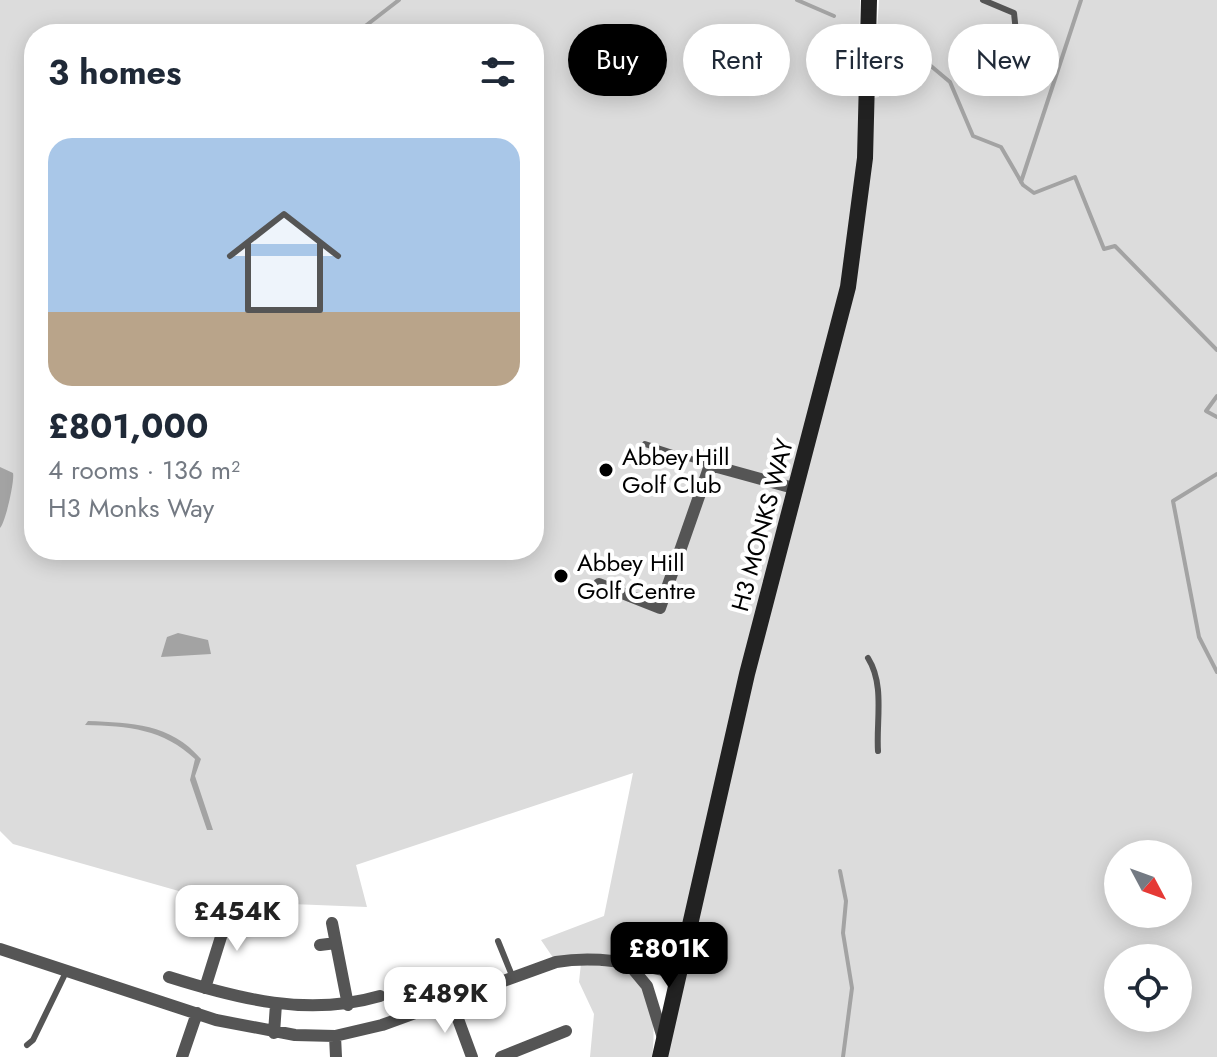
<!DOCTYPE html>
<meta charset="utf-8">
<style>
:root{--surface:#fff;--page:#f2f2f3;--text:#1f2937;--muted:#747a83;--accent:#000}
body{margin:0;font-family:Jost,sans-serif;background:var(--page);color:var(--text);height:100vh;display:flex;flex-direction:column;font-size:30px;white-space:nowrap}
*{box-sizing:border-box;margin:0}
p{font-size:26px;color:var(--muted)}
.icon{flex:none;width:44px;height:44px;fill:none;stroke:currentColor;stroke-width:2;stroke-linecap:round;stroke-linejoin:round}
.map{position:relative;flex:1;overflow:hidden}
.details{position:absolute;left:24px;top:24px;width:520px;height:536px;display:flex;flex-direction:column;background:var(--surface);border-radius:32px;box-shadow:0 4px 20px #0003}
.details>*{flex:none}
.hud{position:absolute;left:568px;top:24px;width:528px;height:72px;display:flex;gap:16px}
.needle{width:52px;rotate:131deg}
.controls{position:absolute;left:1104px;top:840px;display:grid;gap:16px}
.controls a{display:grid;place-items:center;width:88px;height:88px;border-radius:50%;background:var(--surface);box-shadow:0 4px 20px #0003;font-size:40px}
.price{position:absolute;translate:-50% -68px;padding:0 18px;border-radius:16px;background:#fff;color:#222;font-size:26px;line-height:52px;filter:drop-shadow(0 2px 4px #0008)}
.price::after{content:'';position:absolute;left:50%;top:48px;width:24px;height:18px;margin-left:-12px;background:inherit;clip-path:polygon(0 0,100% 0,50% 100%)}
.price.active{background:var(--accent);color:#fff}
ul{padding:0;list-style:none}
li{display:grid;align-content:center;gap:16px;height:424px;padding:0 24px}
li span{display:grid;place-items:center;height:248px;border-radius:24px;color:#555}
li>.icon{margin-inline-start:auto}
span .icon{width:144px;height:144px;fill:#fffc;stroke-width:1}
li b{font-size:34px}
h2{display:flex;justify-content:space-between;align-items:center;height:96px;padding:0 24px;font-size:34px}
.tag{padding:0 28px;border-radius:36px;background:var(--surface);box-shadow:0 4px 20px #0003;font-size:28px;line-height:72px}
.tag.active{background:var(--accent);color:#fff}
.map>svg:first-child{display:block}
.green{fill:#dcdcdc;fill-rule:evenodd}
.water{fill:#a3a3a3}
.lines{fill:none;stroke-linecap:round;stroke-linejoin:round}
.stream{stroke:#a3a3a3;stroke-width:4}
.lane{stroke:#555;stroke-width:6}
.street{stroke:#555;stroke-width:12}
.secondary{stroke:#222;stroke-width:16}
.poi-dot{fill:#000;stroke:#fff;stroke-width:3}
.labels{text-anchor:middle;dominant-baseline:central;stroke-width:8;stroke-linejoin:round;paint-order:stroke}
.poi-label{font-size:24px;fill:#000;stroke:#fff;text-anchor:start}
.street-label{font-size:24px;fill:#000;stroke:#fff}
</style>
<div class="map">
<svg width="1217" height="1057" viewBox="0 0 1217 1057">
<rect width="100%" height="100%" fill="#fff"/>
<path class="green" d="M 0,0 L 860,0 L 859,65 L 868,99 L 879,97 L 875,62 L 879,0 L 1217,0 L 1217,1057 L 667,1057 L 678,973 L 556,962 L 541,940 L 604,916 L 633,773 L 356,865 L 367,907 L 214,901 L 13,844 L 0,831 ZM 34,34 L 534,34 L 534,550 L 34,550 ZM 1118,854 L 1178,854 L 1178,914 L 1118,914 ZM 1118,958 L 1178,958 L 1178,1018 L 1118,1018 Z
M 581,963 C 595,964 613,963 625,971 C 654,987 656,1028 652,1057 L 590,1057 L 594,1014 L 579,982 Z"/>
<path class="water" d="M 0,467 L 13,473 C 15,480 5,524 0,528 Z
M 178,633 L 208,640 L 211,654 L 161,657 L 167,637 Z
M 88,721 C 132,723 170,723 201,759 L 195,776 L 213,830 L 207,830 L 190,780 L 195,759 C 163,729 129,726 85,725 Z"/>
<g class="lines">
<path class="stream" d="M 797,0 L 834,16
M 355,34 L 399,0
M 906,45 L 950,82 L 973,136 L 1001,147 L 1023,185 L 1034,193 L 1075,177 L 1104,249 L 1115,246 L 1217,350
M 1021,182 L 1081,0
M 1217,396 L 1206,411 L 1217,417
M 1217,474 L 1173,501 L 1199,637 L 1217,672
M 840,871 L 846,901 L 843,933 L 852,988 L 843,1057"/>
<path class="lane" d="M 983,0 L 1014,13 L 1017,42
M 645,444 L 710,465
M 868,658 C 885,685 876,721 878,751
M 498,941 L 513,978
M 27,1045 L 33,1040 L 67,970"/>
<path class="street" d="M 599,584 L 660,608 L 710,465 L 797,489
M 332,923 L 348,1005
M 320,945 L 336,943
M 0,949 L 216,1020 L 295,1035 L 335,1036 L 382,1025 L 556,962 C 599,955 635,964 678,973
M 627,962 L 647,986 L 663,1038
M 169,977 C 239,999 308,1017 380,996
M 205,988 L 230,908
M 451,1000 L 472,1057
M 274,1033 L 276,1004
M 335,1036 L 336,1057
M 182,1057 L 197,1013
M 501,1057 L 566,1031"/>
<path class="secondary" d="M 660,1057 L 747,674 L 848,287 L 865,158 L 869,0"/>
</g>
<g class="poi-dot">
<circle cx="606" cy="470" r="8"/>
<circle cx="561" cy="576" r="8"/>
</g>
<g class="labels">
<g class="poi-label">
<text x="622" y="456">Abbey Hill<tspan x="622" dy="28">Golf Club</tspan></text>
<text x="577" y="562">Abbey Hill<tspan x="577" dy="28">Golf Centre</tspan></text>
</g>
<g class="street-label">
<text transform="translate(762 525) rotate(-75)">H3 MONKS WAY</text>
</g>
</g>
</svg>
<div class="controls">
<a><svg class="needle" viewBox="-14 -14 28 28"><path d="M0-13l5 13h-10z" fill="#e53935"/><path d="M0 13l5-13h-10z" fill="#747a83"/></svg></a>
<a><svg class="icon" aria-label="locate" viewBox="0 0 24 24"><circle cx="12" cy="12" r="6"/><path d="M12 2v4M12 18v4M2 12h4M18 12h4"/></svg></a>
</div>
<b class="price" style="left:237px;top:953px">£454K</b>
<b class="price active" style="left:669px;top:990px">£801K</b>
<b class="price" style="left:445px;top:1035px">£489K</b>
<div class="hud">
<a class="tag active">Buy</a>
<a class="tag">Rent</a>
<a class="tag">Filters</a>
<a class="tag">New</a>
</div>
<section class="details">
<h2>3 homes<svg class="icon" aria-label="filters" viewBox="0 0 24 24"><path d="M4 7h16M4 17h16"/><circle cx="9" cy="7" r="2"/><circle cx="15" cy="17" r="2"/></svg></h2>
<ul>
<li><span style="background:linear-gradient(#a9c7e8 70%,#b9a48a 0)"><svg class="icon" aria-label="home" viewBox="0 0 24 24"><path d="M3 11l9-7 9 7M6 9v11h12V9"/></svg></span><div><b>£801,000</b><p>4 rooms · 136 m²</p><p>H3 Monks Way</p></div></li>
</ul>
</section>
</div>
